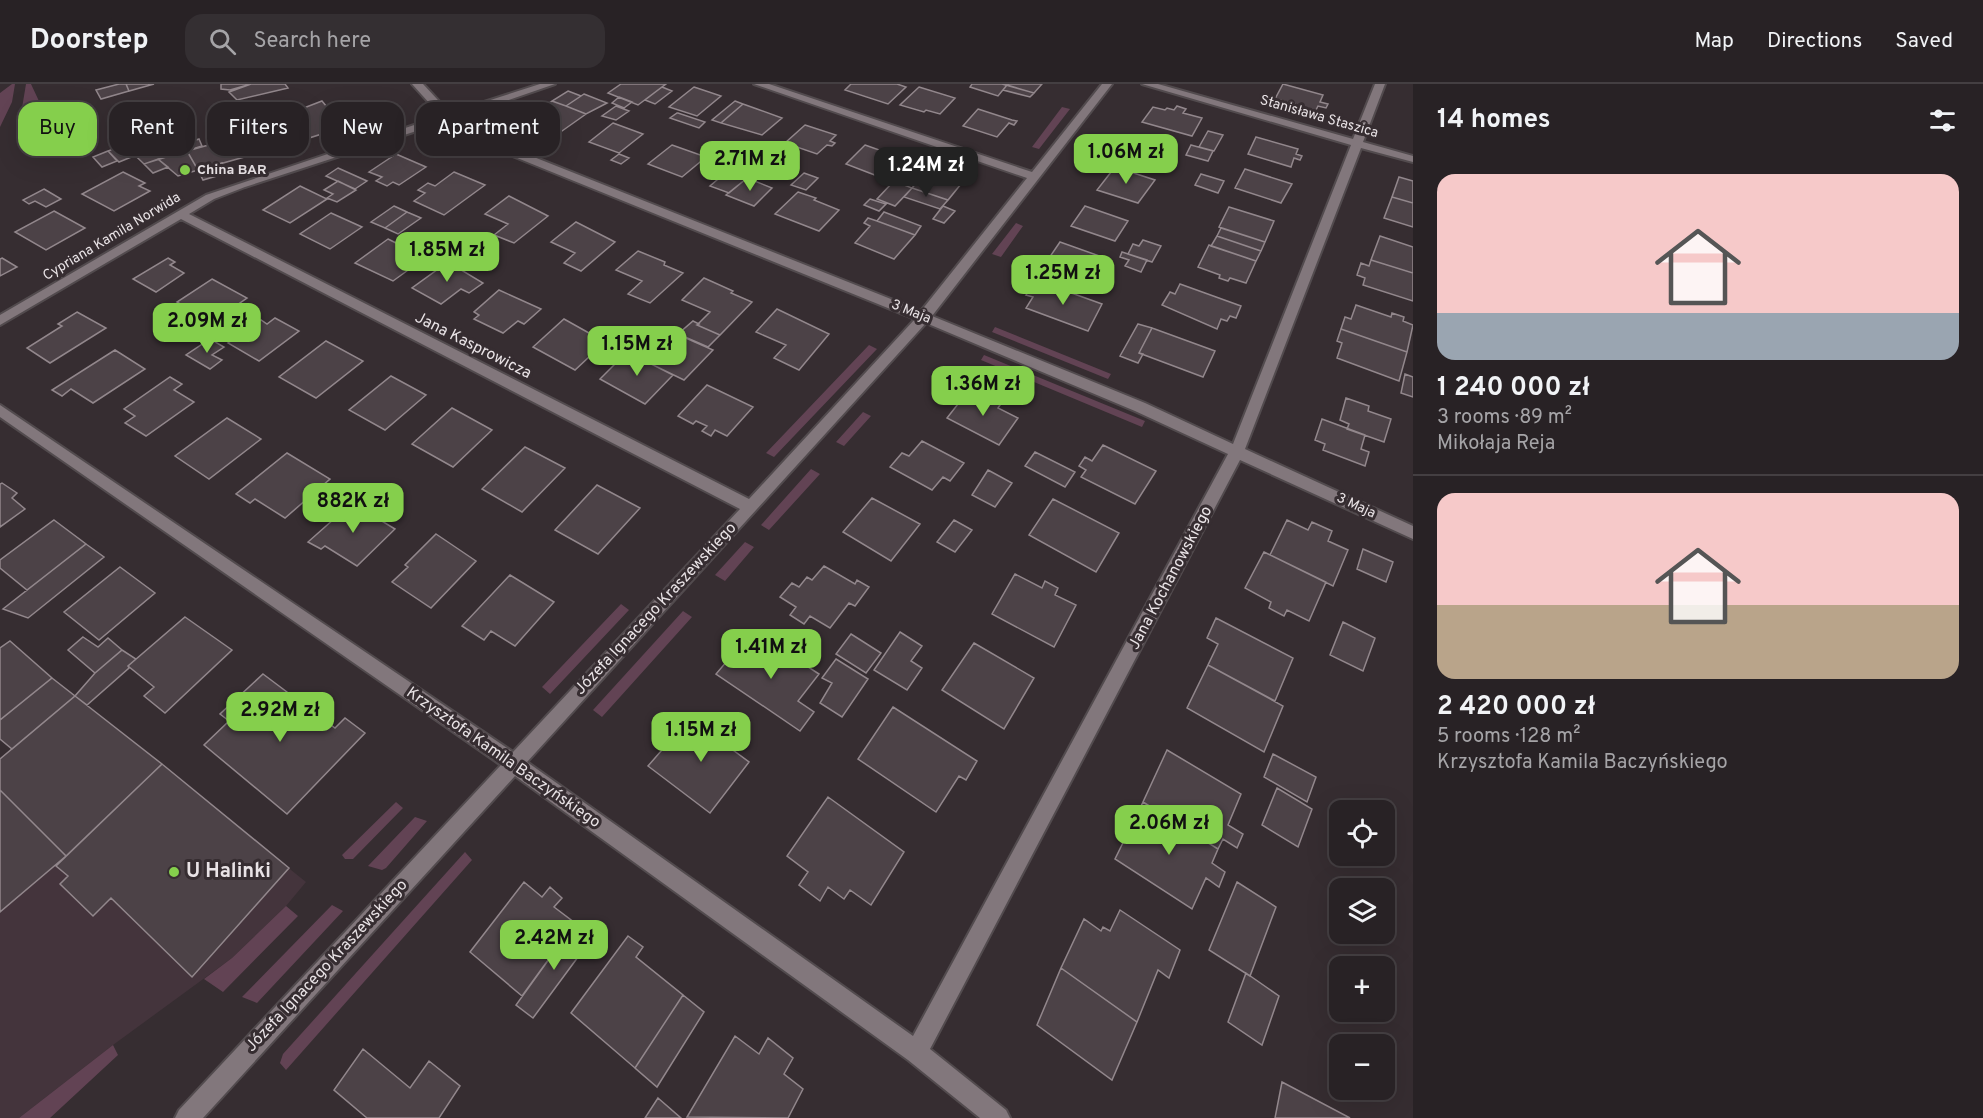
<!DOCTYPE html>
<meta charset="utf-8">
<style>
:root{--surface:#282225;--page:#342f32;--text:#f1f3f6;--muted:#a5a4a7;--line:#443f42;--accent:#85cf4c}
body{margin:0;font-family:Overpass,sans-serif;background:var(--page);color:var(--text);height:100vh;display:flex;flex-direction:column;font-size:22px;white-space:nowrap}
*{box-sizing:border-box;margin:0}
p{font-size:20px;color:var(--muted)}
.icon{flex:none;width:33px;height:33px;fill:none;stroke:currentColor;stroke-width:2;stroke-linecap:round;stroke-linejoin:round}
.map{position:relative;flex:1;overflow:hidden}
.sheet{display:flex;flex-direction:column;background:var(--surface);width:570px}
.sheet>*{flex:none}
.banner{position:absolute;left:18px;top:18px;width:570px;height:54px;display:flex;gap:12px}
.controls{position:absolute;left:1329px;top:716px;display:grid;gap:12px}
.controls a{display:grid;place-items:center;width:66px;height:66px;border-radius:12px;background:var(--surface);box-shadow:0 6px 24px #0002,0 0 0 2px var(--line);font-size:30px}
.price{position:absolute;translate:-50% -51px;padding:0 14px;border-radius:12px;background:var(--accent);color:#111;font-size:20px;line-height:39px;filter:drop-shadow(0 2px 3px #0008)}
.price::after{content:'';position:absolute;left:50%;top:36px;width:18px;height:14px;margin-left:-9px;background:inherit;clip-path:polygon(0 0,100% 0,50% 100%)}
.price.active{background:#222;color:#fff}
ul{padding:0;list-style:none}
li{display:grid;align-content:center;gap:12px;height:318px;padding:0 24px}
li+li{border-top:2px solid var(--line)}
li span{display:grid;place-items:center;height:186px;border-radius:18px;color:#555}
li>.icon{margin-inline-start:auto}
span .icon{width:108px;height:108px;fill:#fffc;stroke-width:1}
li b{font-size:26px}
h2{display:flex;justify-content:space-between;align-items:center;height:72px;padding:0 24px;font-size:26px}
.tag{padding:0 21px;border-radius:18px;background:var(--surface);box-shadow:0 6px 24px #0002,0 0 0 2px var(--line);font-size:21px;line-height:54px}
.tag.active{background:var(--accent);color:#111}
header{display:flex;align-items:center;gap:36px;box-sizing:border-box;height:84px;padding:0 30px;background:var(--surface);border-bottom:2px solid var(--line)}
header strong{font-size:28px}
nav{display:flex;gap:33px;margin-inline-start:auto;font-size:21px}
.search{width:420px;height:54px;background:var(--page);display:flex;align-items:center;gap:15px;box-sizing:border-box;padding:0 21px;border-radius:18px;color:var(--muted);font-size:22px}
main{display:flex;flex:1;min-height:0}
.map>svg:first-child{display:block}
.built{fill:#44343c}
.green{fill:#624354}
.building{fill:#4c4247;stroke:#92878c;stroke-width:1.5}
.lines{fill:none;stroke-linecap:round;stroke-linejoin:round}
.minor-casing{stroke:#524b4e;stroke-width:4}
.minor{fill:#82777c;fill-rule:evenodd}
.poi-dot{fill:#85cf4c;stroke:#362d31;stroke-width:2}
.labels{text-anchor:middle;dominant-baseline:central;stroke-width:6;stroke-linejoin:round;paint-order:stroke}
.far-street-label{font-size:14px;fill:#e9e3e6;stroke:#362d31}
.far-poi-label{font-size:14px;font-weight:bold;fill:#e9e3e6;stroke:#362d31;text-anchor:start}
.street-label{font-size:16px;fill:#e9e3e6;stroke:#362d31}
.near-poi-label{font-size:20px;font-weight:bold;fill:#e9e3e6;stroke:#362d31;text-anchor:start}
</style>
<header>
<strong>Doorstep</strong>
<div class="search"><svg class="icon" aria-label="search" viewBox="0 0 24 24"><circle cx="10" cy="10" r="6"/><path d="M15 15l6 6"/></svg>Search here</div>
<nav><a>Map</a><a>Directions</a><a>Saved</a></nav>
</header>
<main>
<div class="map">
<svg width="1413" height="1034" viewBox="0 0 1413 1034">
<rect width="100%" height="100%" fill="#362d31"/>
<path class="built" d="M 75,612 L 306,798 L 286,822 L 232,874 L 113,961 L 19,1034 L 0,1034 L 0,675 Z"/>
<path class="green" d="M 12,0 L 15,0 L 12,18 L 0,43 L 0,9 Z
M 26,0 L 31,0 L 45,30 L 20,36 Z
M 1062,23 L 1070,25 L 1039,65 L 1032,63 Z
M 1016,139 L 1023,142 L 1001,173 L 992,170 Z
M 995,243 L 1111,290 L 1108,295 L 992,248 Z
M 869,261 L 877,265 L 774,373 L 766,369 Z
M 984,271 L 1145,337 L 1142,343 L 981,276 Z
M 863,328 L 871,332 L 844,362 L 836,358 Z
M 811,385 L 820,390 L 769,446 L 761,441 Z
M 745,458 L 754,463 L 725,497 L 715,491 Z
M 621,520 L 629,526 L 550,610 L 542,603 Z
M 683,527 L 692,533 L 602,633 L 593,626 Z
M 396,718 L 403,724 L 353,775 L 345,775 L 342,771 Z
M 415,733 L 427,737 L 386,784 L 382,786 L 368,782 Z
M 465,768 L 472,776 L 286,986 L 280,979 L 283,970 Z
M 332,821 L 343,827 L 257,919 L 242,913 Z
M 286,822 L 298,832 L 223,908 L 204,895 L 232,874 Z
M 113,961 L 118,971 L 50,1034 L 19,1034 Z"/>
<path class="building" d="M 119,0 L 126,0 L 129,7 L 101,15 L 96,6 Z
M 126,0 L 154,0 L 129,7 Z
M 221,0 L 251,0 L 230,6 L 221,5 Z
M 251,0 L 285,0 L 288,4 L 237,16 L 229,8 Z
M 621,0 L 666,0 L 638,21 L 608,9 Z
M 851,0 L 897,0 L 906,3 L 888,20 L 845,6 Z
M 972,0 L 1002,0 L 1007,1 L 998,12 L 970,3 Z
M 1002,0 L 1042,0 L 1034,9 Z
M 1283,0 L 1323,11 L 1320,18 L 1328,20 L 1326,24 L 1318,22 L 1316,26 L 1306,24 L 1305,27 L 1293,24 L 1295,20 L 1275,15 Z
M 1007,1 L 1034,9 L 1030,13 L 1003,6 Z
M 662,3 L 672,7 L 655,20 L 645,16 Z
M 694,3 L 721,12 L 697,32 L 669,23 Z
M 919,3 L 955,14 L 940,30 L 926,26 L 924,28 L 900,21 Z
M 568,7 L 581,12 L 566,22 L 552,17 Z
M 584,10 L 607,19 L 586,30 L 566,22 Z
M 619,13 L 632,18 L 624,24 L 612,19 Z
M 322,17 L 346,46 L 330,51 L 328,48 L 306,55 L 288,30 Z
M 552,17 L 566,22 L 586,30 L 562,47 L 527,33 L 539,25 L 543,27 L 549,23 L 545,22 Z
M 735,17 L 743,20 L 721,39 L 712,36 Z
M 743,20 L 757,25 L 782,34 L 762,51 L 721,39 Z
M 616,22 L 629,27 L 616,36 L 602,32 Z
M 1177,22 L 1186,25 L 1183,29 L 1202,34 L 1192,52 L 1142,38 L 1153,23 L 1165,26 L 1167,24 L 1174,26 Z
M 276,24 L 282,32 L 257,40 L 252,32 Z
M 978,25 L 1012,36 L 1017,37 L 1014,41 L 1009,39 L 997,53 L 963,42 Z
M 80,29 L 85,43 L 47,54 L 44,47 L 49,46 L 46,36 Z
M 677,29 L 678,29 L 705,38 L 699,44 L 670,34 Z
M 613,39 L 643,50 L 619,69 L 589,58 Z
M 182,40 L 193,57 L 199,55 L 202,62 L 144,80 L 119,56 L 170,41 Z
M 805,41 L 836,51 L 830,57 L 835,59 L 832,62 L 827,61 L 817,70 L 785,59 Z
M 240,47 L 243,51 L 236,53 L 248,72 L 198,86 L 187,67 L 223,57 L 220,53 Z
M 1208,47 L 1223,51 L 1214,67 L 1199,63 Z
M 1133,51 L 1173,63 L 1161,81 L 1121,69 Z
M 1256,53 L 1298,65 L 1296,70 L 1302,72 L 1300,76 L 1294,74 L 1291,83 L 1248,70 Z
M 124,61 L 134,72 L 119,78 L 108,67 Z
M 672,61 L 706,73 L 682,93 L 648,80 Z
M 725,61 L 736,65 L 723,76 L 712,72 Z
M 865,61 L 899,73 L 880,93 L 846,80 Z
M 1191,61 L 1213,67 L 1208,77 L 1186,71 Z
M 108,67 L 117,77 L 102,83 L 93,73 Z
M 187,67 L 198,86 L 178,92 L 158,75 Z
M 396,70 L 426,83 L 399,101 L 393,98 L 387,102 L 376,97 L 382,93 L 369,88 Z
M 619,70 L 629,74 L 621,80 L 611,76 Z
M 158,75 L 168,83 L 153,89 L 144,80 Z
M 738,78 L 758,85 L 729,109 L 710,102 Z
M 222,79 L 227,89 L 203,96 L 198,86 Z
M 934,79 L 946,83 L 942,87 L 965,95 L 948,116 L 912,104 Z
M 1115,83 L 1155,96 L 1138,119 L 1097,106 Z
M 338,84 L 367,97 L 355,105 L 326,92 Z
M 1245,85 L 1292,100 L 1281,119 L 1235,104 Z
M 123,88 L 145,99 L 139,102 L 150,107 L 114,127 L 82,110 Z
M 454,88 L 485,101 L 444,131 L 414,117 L 425,109 L 418,106 L 428,99 L 435,102 Z
M 804,89 L 818,94 L 806,106 L 791,101 Z
M 1201,90 L 1224,97 L 1218,109 L 1195,101 Z
M 1399,93 L 1413,97 L 1413,119 L 1392,113 Z
M 747,94 L 772,104 L 754,122 L 726,111 Z
M 338,97 L 356,106 L 337,118 L 327,114 L 333,110 L 324,106 Z
M 894,97 L 912,104 L 895,122 L 877,115 Z
M 300,102 L 327,115 L 290,139 L 263,126 Z
M 912,104 L 948,116 L 940,125 L 904,113 Z
M 44,105 L 61,115 L 46,123 L 35,117 L 29,120 L 23,116 Z
M 798,108 L 816,114 L 814,116 L 839,126 L 819,147 L 775,130 Z
M 509,112 L 548,132 L 514,159 L 494,151 L 508,140 L 485,130 Z
M 1392,113 L 1413,119 L 1413,143 L 1384,134 Z
M 870,115 L 886,120 L 879,127 L 864,121 Z
M 394,122 L 407,128 L 385,144 L 371,138 Z
M 943,122 L 955,127 L 944,139 L 933,135 Z
M 1085,122 L 1128,137 L 1115,157 L 1071,142 Z
M 1229,123 L 1274,137 L 1265,158 L 1219,143 Z
M 54,127 L 85,144 L 46,166 L 15,148 Z
M 407,128 L 421,134 L 398,150 L 385,144 Z
M 884,128 L 921,142 L 915,151 L 877,137 Z
M 331,129 L 362,143 L 330,165 L 300,150 Z
M 868,134 L 877,137 L 915,151 L 894,175 L 855,159 L 870,142 L 864,139 Z
M 576,138 L 615,158 L 581,187 L 564,179 L 575,169 L 551,158 Z
M 1221,144 L 1265,158 L 1261,167 L 1217,152 Z
M 1217,152 L 1261,167 L 1256,177 L 1211,162 Z
M 1380,152 L 1413,163 L 1413,189 L 1371,176 Z
M 388,155 L 408,165 L 404,168 L 422,176 L 393,197 L 355,179 Z
M 1143,156 L 1161,162 L 1152,178 L 1128,170 L 1133,160 L 1139,162 Z
M 1060,158 L 1105,174 L 1091,197 L 1045,180 Z
M 1209,161 L 1256,177 L 1246,199 L 1230,194 L 1228,197 L 1219,194 L 1220,191 L 1198,183 Z
M 638,167 L 665,178 L 664,181 L 683,189 L 650,219 L 628,210 L 642,197 L 616,186 Z
M 1122,168 L 1147,176 L 1141,188 L 1125,182 L 1129,176 L 1120,173 Z
M 2,174 L 17,183 L 0,192 L 0,175 Z
M 168,174 L 175,178 L 170,181 L 184,189 L 156,208 L 133,195 Z
M 1371,176 L 1413,189 L 1413,217 L 1363,201 L 1365,194 L 1357,191 L 1361,179 L 1369,182 Z
M 448,178 L 483,199 L 469,209 L 461,205 L 441,220 L 412,204 Z
M 704,194 L 733,207 L 731,209 L 752,218 L 720,251 L 697,241 L 710,228 L 682,216 Z
M 212,195 L 247,214 L 202,245 L 185,235 L 194,229 L 177,218 Z
M 1038,197 L 1102,220 L 1088,247 L 1026,224 L 1033,213 L 1026,211 Z
M 1180,200 L 1241,222 L 1236,234 L 1230,232 L 1227,237 L 1221,235 L 1217,245 L 1162,221 L 1170,208 L 1175,210 Z
M 499,206 L 541,225 L 524,240 L 518,237 L 503,249 L 474,235 L 479,231 L 474,228 Z
M 1356,221 L 1391,233 L 1392,229 L 1404,233 L 1403,237 L 1413,241 L 1407,268 L 1341,245 L 1345,233 L 1351,235 Z
M 777,225 L 829,250 L 799,286 L 774,274 L 786,261 L 756,248 Z
M 77,228 L 106,244 L 50,279 L 27,264 L 62,242 L 58,240 Z
M 275,234 L 299,247 L 259,277 L 228,259 L 261,236 L 267,240 Z
M 564,235 L 605,258 L 575,286 L 533,263 Z
M 693,237 L 699,240 L 697,241 L 720,251 L 708,263 L 678,250 Z
M 1138,240 L 1152,244 L 1139,269 L 1143,270 L 1138,279 L 1120,272 Z
M 1152,244 L 1215,267 L 1203,293 L 1139,269 Z
M 1341,245 L 1407,268 L 1399,297 L 1337,274 L 1342,259 L 1337,257 Z
M 679,251 L 713,266 L 684,296 L 651,280 Z
M 210,255 L 224,263 L 212,271 L 222,276 L 210,285 L 186,271 Z
M 326,257 L 363,277 L 316,314 L 279,293 Z
M 115,266 L 145,285 L 93,319 L 71,305 L 62,312 L 52,306 Z
M 629,266 L 653,277 L 651,280 L 673,291 L 645,320 L 600,295 Z
M 1405,290 L 1413,293 L 1413,313 L 1401,309 Z
M 391,292 L 426,311 L 385,346 L 349,326 Z
M 170,293 L 182,300 L 174,306 L 194,318 L 146,352 L 125,339 L 135,332 L 124,325 Z
M 707,301 L 753,323 L 727,352 L 715,346 L 711,352 L 702,347 L 707,342 L 696,337 L 693,340 L 678,332 Z
M 969,306 L 1000,321 L 998,324 L 1018,334 L 999,361 L 947,334 Z
M 1346,314 L 1369,322 L 1368,327 L 1391,335 L 1384,358 L 1347,345 L 1349,340 L 1340,336 Z
M 452,324 L 492,346 L 453,383 L 412,360 Z
M 227,334 L 261,355 L 209,395 L 175,372 Z
M 1322,335 L 1365,351 L 1361,365 L 1369,368 L 1365,382 L 1323,366 L 1325,360 L 1315,356 Z
M 922,357 L 964,379 L 950,397 L 943,393 L 932,406 L 890,383 L 902,369 L 909,372 Z
M 1103,361 L 1156,387 L 1135,420 L 1081,393 L 1086,386 L 1079,382 L 1085,373 L 1092,377 Z
M 525,363 L 565,384 L 522,428 L 482,405 Z
M 1035,368 L 1075,388 L 1065,403 L 1025,382 Z
M 287,369 L 330,395 L 285,434 L 255,415 L 250,419 L 236,410 Z
M 988,386 L 1012,399 L 995,423 L 972,411 Z
M 2,399 L 17,409 L 12,414 L 25,425 L 0,443 L 0,400 Z
M 597,401 L 640,424 L 598,470 L 555,446 Z
M 872,414 L 920,440 L 891,477 L 843,448 Z
M 1053,415 L 1119,449 L 1096,488 L 1029,451 Z
M 352,419 L 395,445 L 357,482 L 325,462 L 321,465 L 308,458 Z
M 54,436 L 86,460 L 27,506 L 0,484 L 0,476 Z
M 954,436 L 972,446 L 955,468 L 937,458 Z
M 1287,436 L 1308,446 L 1312,438 L 1332,447 L 1328,457 L 1348,466 L 1333,502 L 1270,471 Z
M 436,450 L 476,477 L 431,524 L 392,498 L 408,483 L 405,481 Z
M 86,460 L 104,473 L 28,534 L 3,525 Z
M 1363,465 L 1393,478 L 1386,498 L 1357,485 Z
M 1264,468 L 1326,498 L 1309,537 L 1287,526 L 1284,532 L 1269,524 L 1271,518 L 1245,504 Z
M 824,482 L 855,500 L 857,496 L 869,503 L 855,522 L 849,519 L 830,544 L 810,532 L 804,540 L 790,531 L 796,523 L 780,513 L 792,499 L 799,503 L 807,493 L 812,496 Z
M 120,483 L 155,509 L 99,556 L 64,528 Z
M 1015,490 L 1042,504 L 1045,497 L 1058,504 L 1055,511 L 1076,521 L 1054,563 L 992,530 Z
M 510,491 L 554,518 L 515,562 L 491,547 L 484,556 L 462,542 Z
M 185,533 L 232,566 L 165,629 L 144,612 L 154,603 L 128,582 Z
M 1216,534 L 1293,574 L 1275,617 L 1208,581 L 1218,560 L 1207,554 Z
M 1343,538 L 1375,554 L 1363,587 L 1330,571 Z
M 900,548 L 922,562 L 911,577 L 922,584 L 907,606 L 874,586 Z
M 851,550 L 881,569 L 866,589 L 836,570 Z
M 749,551 L 767,562 L 770,558 L 819,590 L 798,617 L 814,628 L 800,647 L 716,590 Z
M 83,553 L 98,563 L 108,554 L 122,566 L 95,589 L 68,566 Z
M 10,557 L 52,594 L 0,636 L 0,564 Z
M 974,559 L 1034,594 L 1004,645 L 942,606 Z
M 122,566 L 136,575 L 128,582 L 129,584 L 87,621 L 75,612 L 95,589 Z
M 836,575 L 868,595 L 842,633 L 820,619 L 832,599 L 822,594 Z
M 1208,581 L 1283,622 L 1264,668 L 1187,624 Z
M 263,590 L 335,644 L 345,634 L 365,649 L 287,730 L 204,661 L 229,637 L 220,630 Z
M 52,594 L 75,612 L 12,665 L 0,655 L 0,636 Z
M 75,612 L 162,680 L 66,772 L 0,706 L 0,675 Z
M 893,623 L 977,677 L 966,696 L 959,692 L 936,728 L 858,675 Z
M 689,635 L 705,646 L 714,635 L 737,653 L 729,663 L 749,678 L 710,729 L 648,682 Z
M 1167,666 L 1241,710 L 1228,741 L 1243,750 L 1237,764 L 1223,755 L 1218,765 L 1143,718 Z
M 1273,670 L 1316,693 L 1307,718 L 1264,693 Z
M 162,680 L 289,784 L 192,893 L 111,814 L 93,832 L 60,800 L 68,792 L 56,782 Z
M 1277,704 L 1312,725 L 1298,763 L 1262,741 Z
M 0,706 L 66,772 L 0,828 Z
M 828,713 L 904,768 L 871,821 L 850,806 L 844,815 L 828,803 L 820,817 L 799,801 L 808,788 L 787,772 Z
M 1143,718 L 1218,765 L 1212,779 L 1225,788 L 1219,803 L 1206,794 L 1192,825 L 1115,775 Z
M 524,798 L 542,813 L 550,803 L 562,814 L 554,823 L 575,839 L 522,912 L 470,868 Z
M 1237,798 L 1276,823 L 1250,892 L 1209,866 Z
M 1120,826 L 1180,866 L 1169,894 L 1158,886 L 1137,938 L 1061,884 L 1084,835 L 1101,847 L 1103,843 L 1110,847 Z
M 575,839 L 592,854 L 533,934 L 516,921 Z
M 628,852 L 643,863 L 636,873 L 683,911 L 635,984 L 571,929 Z
M 1061,884 L 1137,938 L 1112,996 L 1037,941 Z
M 1246,889 L 1279,912 L 1262,961 L 1228,938 Z
M 683,911 L 704,928 L 657,1003 L 635,984 Z
M 735,952 L 759,970 L 768,954 L 793,974 L 784,990 L 803,1005 L 788,1034 L 687,1033 Z
M 363,965 L 410,1004 L 429,977 L 460,1002 L 439,1034 L 367,1034 L 334,1006 Z
M 1282,998 L 1350,1034 L 1275,1034 Z
M 658,1014 L 681,1034 L 645,1034 Z"/>
<g class="lines">
<defs>
<path id="minor" d="M 412,0 L 423,0 L 450,29 L 540,0 L 555,0 L 456,34 L 486,54 L 921,227 L 1027,94 L 754,0 L 769,0 L 1032,88 L 1102,0 L 1112,0 L 932,232 L 1145,319 L 1233,360 L 1351,61 L 1142,0 L 1158,0 L 1353,55 L 1375,0 L 1385,0 L 1363,58 L 1413,72 L 1413,78 L 1361,64 L 1245,365 L 1413,442 L 1413,455 L 1240,376 L 930,965 L 1006,1026 L 1010,1034 L 980,1034 L 908,976 L 515,692 L 203,1034 L 175,1034 L 179,1026 L 501,681 L 0,333 L 0,321 L 513,668 L 740,425 L 181,135 L 0,241 L 0,231 L 206,111 L 441,32 ZM 447,37 L 478,58 L 915,235 L 749,415 L 189,130 L 214,115 L 245,103 ZM 926,239 L 1135,327 L 1228,370 L 913,952 L 527,678 Z"/>
</defs>
<use href="#minor" class="minor-casing"/>
<use href="#minor" class="minor"/>
</g>
<g class="poi-dot">
<circle cx="185" cy="86" r="6"/>
<circle cx="174" cy="788" r="6"/>
</g>
<g class="labels">
<g class="far-street-label">
<text transform="translate(1319 33) rotate(16)">Stanisława Staszica</text>
<text transform="translate(112 153) rotate(-31)">Cypriana Kamila Norwida</text>
<text transform="translate(911 228) rotate(22)">3 Maja</text>
<text transform="translate(1356 422) rotate(25)">3 Maja</text>
</g>
<g class="far-poi-label">
<text x="197" y="86">China BAR</text>
</g>
<g class="street-label">
<text transform="translate(473 262) rotate(27)">Jana Kasprowicza</text>
<text transform="translate(1171 494) rotate(-62)">Jana Kochanowskiego</text>
<text transform="translate(656 525) rotate(-47)">Józefa Ignacego Kraszewskiego</text>
<text transform="translate(503 674) rotate(35)">Krzysztofa Kamila Baczyńskiego</text>
<text transform="translate(327 882) rotate(-47)">Józefa Ignacego Kraszewskiego</text>
</g>
<g class="near-poi-label">
<text x="186" y="788">U Halinki</text>
</g>
</g>
</svg>
<div class="controls">
<a><svg class="icon" aria-label="locate" viewBox="0 0 24 24"><circle cx="12" cy="12" r="6"/><path d="M12 2v4M12 18v4M2 12h4M18 12h4"/></svg></a>
<a><svg class="icon" aria-label="layers" viewBox="0 0 24 24"><path d="M12 4l9 5-9 5-9-5zM3 14l9 5 9-5"/></svg></a>
<a>+</a>
<a>−</a>
</div>
<b class="price" style="left:1126px;top:101px">1.06M zł</b>
<b class="price" style="left:750px;top:108px">2.71M zł</b>
<b class="price active" style="left:926px;top:114px">1.24M zł</b>
<b class="price" style="left:447px;top:199px">1.85M zł</b>
<b class="price" style="left:1063px;top:222px">1.25M zł</b>
<b class="price" style="left:207px;top:270px">2.09M zł</b>
<b class="price" style="left:637px;top:293px">1.15M zł</b>
<b class="price" style="left:983px;top:333px">1.36M zł</b>
<b class="price" style="left:353px;top:450px">882K zł</b>
<b class="price" style="left:771px;top:596px">1.41M zł</b>
<b class="price" style="left:280px;top:659px">2.92M zł</b>
<b class="price" style="left:701px;top:679px">1.15M zł</b>
<b class="price" style="left:1169px;top:772px">2.06M zł</b>
<b class="price" style="left:554px;top:887px">2.42M zł</b>
<div class="banner">
<a class="tag active">Buy</a>
<a class="tag">Rent</a>
<a class="tag">Filters</a>
<a class="tag">New</a>
<a class="tag">Apartment</a>
</div>
</div>
<section class="sheet">
<h2>14 homes<svg class="icon" aria-label="filters" viewBox="0 0 24 24"><path d="M4 7h16M4 17h16"/><circle cx="9" cy="7" r="2"/><circle cx="15" cy="17" r="2"/></svg></h2>
<ul>
<li><span style="background:linear-gradient(#f6c9c9 75%,#9aa5b1 0)"><svg class="icon" aria-label="home" viewBox="0 0 24 24"><path d="M3 11l9-7 9 7M6 9v11h12V9"/></svg></span><div><b>1 240 000 zł</b><p>3 rooms · 89 m²</p><p>Mikołaja Reja</p></div></li>
<li><span style="background:linear-gradient(#f6c9c9 60%,#b9a48a 0)"><svg class="icon" aria-label="home" viewBox="0 0 24 24"><path d="M3 11l9-7 9 7M6 9v11h12V9"/></svg></span><div><b>2 420 000 zł</b><p>5 rooms · 128 m²</p><p>Krzysztofa Kamila Baczyńskiego</p></div></li>
</ul>
</section>
</main>
